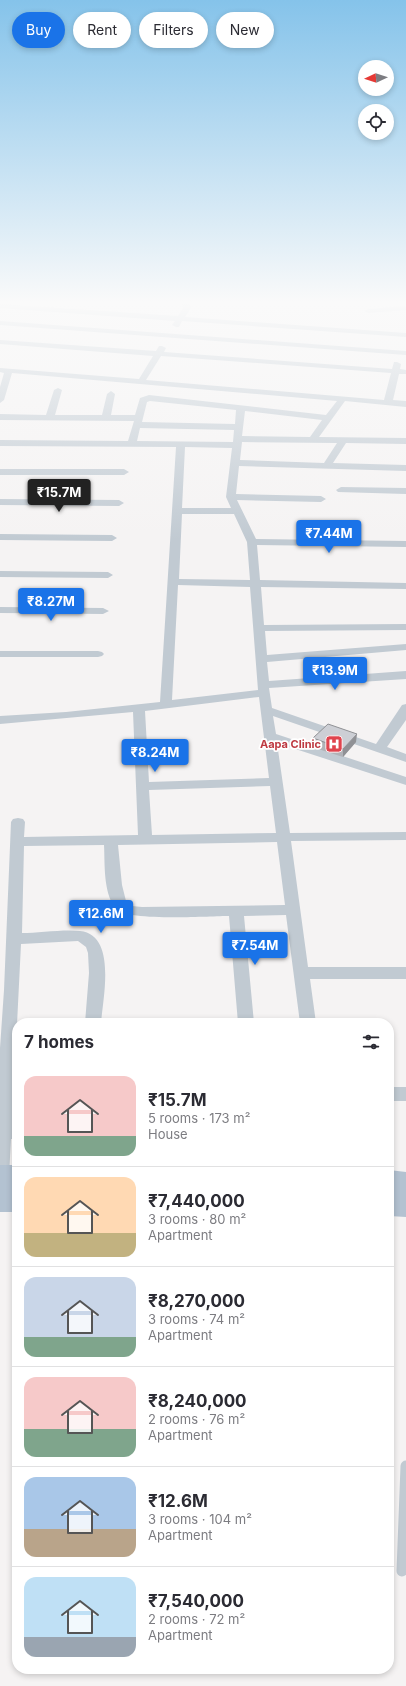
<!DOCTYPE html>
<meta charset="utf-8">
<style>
:root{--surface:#fff;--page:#f7f7f7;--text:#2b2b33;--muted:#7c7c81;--line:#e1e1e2;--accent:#1a73e8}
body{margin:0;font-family:Inter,sans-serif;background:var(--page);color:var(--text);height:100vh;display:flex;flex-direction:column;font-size:15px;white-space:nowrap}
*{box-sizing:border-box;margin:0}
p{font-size:13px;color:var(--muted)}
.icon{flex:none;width:22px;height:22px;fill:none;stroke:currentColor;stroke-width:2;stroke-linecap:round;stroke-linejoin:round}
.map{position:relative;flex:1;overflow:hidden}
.sheet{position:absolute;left:12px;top:1018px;width:382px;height:656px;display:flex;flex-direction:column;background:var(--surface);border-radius:16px;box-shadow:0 2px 6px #0003}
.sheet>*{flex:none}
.hud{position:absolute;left:12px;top:12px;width:382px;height:36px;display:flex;gap:8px}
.needle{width:26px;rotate:266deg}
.controls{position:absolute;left:358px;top:60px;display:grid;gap:8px}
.controls a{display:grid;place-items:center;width:36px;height:36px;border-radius:50%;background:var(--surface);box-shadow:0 2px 6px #0003;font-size:20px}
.price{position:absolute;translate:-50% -34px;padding:0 9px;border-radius:4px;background:var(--accent);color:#fff;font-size:13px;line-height:26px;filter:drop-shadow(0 1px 2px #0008)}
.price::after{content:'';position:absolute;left:50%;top:24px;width:12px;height:9px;margin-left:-6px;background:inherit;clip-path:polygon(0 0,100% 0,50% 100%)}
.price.active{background:#222;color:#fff}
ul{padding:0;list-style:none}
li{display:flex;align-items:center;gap:12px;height:100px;padding:0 12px}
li+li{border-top:1px solid var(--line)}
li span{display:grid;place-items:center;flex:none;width:112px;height:80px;border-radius:12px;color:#555}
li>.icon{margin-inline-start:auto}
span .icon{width:48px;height:48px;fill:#fffc;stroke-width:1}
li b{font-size:17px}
h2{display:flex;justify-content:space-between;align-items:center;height:48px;padding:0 12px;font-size:17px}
.pill{padding:0 14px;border-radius:18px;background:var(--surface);box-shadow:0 2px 6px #0003;font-size:14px;line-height:36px}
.pill.active{background:var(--accent);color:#fff}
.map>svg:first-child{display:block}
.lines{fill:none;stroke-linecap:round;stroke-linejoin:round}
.service{stroke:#c1cad2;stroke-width:11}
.minor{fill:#c1cad2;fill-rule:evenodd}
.primary{fill:#b3c2d1;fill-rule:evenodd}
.wall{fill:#b0b2b7}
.shaded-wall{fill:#909195}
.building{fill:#cdcfd5;stroke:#909195}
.labels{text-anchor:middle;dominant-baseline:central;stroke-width:3.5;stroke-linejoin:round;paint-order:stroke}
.health-label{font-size:11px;font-weight:bold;fill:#be3a42;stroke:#fff;text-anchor:end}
</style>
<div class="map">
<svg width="406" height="1686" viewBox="0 0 406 1686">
<rect width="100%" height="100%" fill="#f5f3f3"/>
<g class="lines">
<path class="service" d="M 402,1571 L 406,1466"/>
<path class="minor" d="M 182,303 L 189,303 L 191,308 L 185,317 L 406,333 L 406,337 L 182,321 L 179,327 L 176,327 L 172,325 L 175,321 L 0,308 L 0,304 L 178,316 L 183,308 Z
M 406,306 L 406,310 L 368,313 L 364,311 L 368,309 Z
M 0,321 L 406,351 L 406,355 L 0,325 Z
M 0,340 L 156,351 L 159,346 L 162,346 L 166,348 L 164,352 L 392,369 L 394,362 L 397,362 L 401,364 L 400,369 L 406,370 L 406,374 L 399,374 L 393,400 L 406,401 L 406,407 L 345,401 L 319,437 L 406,438 L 406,444 L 346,443 L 333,463 L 406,465 L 406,471 L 239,466 L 236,494 L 321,496 L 326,499 L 321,502 L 237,500 L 256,539 L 406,541 L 406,547 L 257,545 L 260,580 L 406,583 L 406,589 L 261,587 L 264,625 L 406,624 L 406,630 L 265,631 L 267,655 L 406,644 L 406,650 L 267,662 L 269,681 L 406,671 L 406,679 L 269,688 L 272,708 L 376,744 L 402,705 L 406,704 L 406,720 L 387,747 L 406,754 L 406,762 L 273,716 L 276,734 L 406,777 L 406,785 L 277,743 L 290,833 L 406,832 L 406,840 L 291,841 L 308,967 L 406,967 L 406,979 L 310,979 L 316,1023 L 300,1023 L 286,915 L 244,916 L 254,1023 L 238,1023 L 229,916 C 209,916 125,922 115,908 C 103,891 105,864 104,845 L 24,846 L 22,933 C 38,933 64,929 80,931 C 117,935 103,998 101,1023 L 85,1023 L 89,973 L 88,953 L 86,947 L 78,941 L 21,944 L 12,1125 L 17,1125 L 17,1139 L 11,1139 L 9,1176 L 6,1181 L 0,1184 L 0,1048 L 4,990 L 11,822 L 13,819 L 18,818 L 23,819 L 25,822 L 24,837 L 138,835 L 133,712 L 0,724 L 0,716 L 66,712 L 160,702 L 176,447 L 0,446 L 0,440 L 128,441 L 134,421 L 0,420 L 0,414 L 46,415 L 54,390 L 58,388 L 62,390 L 55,415 L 102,415 L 107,394 L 111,391 L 115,394 L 111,415 L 135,415 L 140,398 L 149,395 L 326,415 L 337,401 L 12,373 L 4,400 L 0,403 L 0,387 L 4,373 L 0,372 L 0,368 L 139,379 L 153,356 L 0,344 ZM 161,356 L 391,373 L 384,400 L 146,380 ZM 150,401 L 236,410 L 235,424 L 142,422 L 147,402 ZM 245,411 L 322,420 L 310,437 L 242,436 ZM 140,428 L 234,430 L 233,442 L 137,441 ZM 242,442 L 337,443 L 324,463 L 240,460 ZM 185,447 L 232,448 L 226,497 L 231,508 L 182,508 ZM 182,514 L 234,514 L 247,542 L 250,580 L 179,579 ZM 178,585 L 250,587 L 258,690 L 172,700 ZM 259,697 L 269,778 L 149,782 L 145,711 ZM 270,786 L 276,833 L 152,835 L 149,790 ZM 277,842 L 285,905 L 142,907 L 132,906 L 126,901 L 122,885 L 118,845 Z
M 0,469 L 124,469 L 129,472 L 124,475 L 0,475 Z
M 341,487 L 406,488 L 406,494 L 338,492 L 336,490 Z
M 0,499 L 119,500 L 124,503 L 119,506 L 0,505 Z
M 0,534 L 112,535 L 117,538 L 112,541 L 0,540 Z
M 0,571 L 108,572 L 113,575 L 108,578 L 0,577 Z
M 0,607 L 103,608 L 109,611 L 103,614 L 0,613 Z
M 0,651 L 98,651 L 102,652 L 104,654 L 102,656 L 98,657 L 0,657 Z
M 389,1087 L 406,1087 L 406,1101 L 389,1101 Z"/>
<path class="primary" d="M 0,1165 L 17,1165 L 17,1212 L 0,1212 Z
M 389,1170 L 406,1172 L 406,1217 L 389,1216 Z"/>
</g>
<path class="wall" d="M 313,738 L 356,742 L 343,757 L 312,747 Z"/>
<path class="shaded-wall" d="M 357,734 L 356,742 L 343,757 L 343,749 Z"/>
<path class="building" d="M 328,724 L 357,734 L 343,749 L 313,738 Z"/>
<linearGradient id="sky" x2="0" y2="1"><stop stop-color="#85c3ea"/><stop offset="0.56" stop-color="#fafafa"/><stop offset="1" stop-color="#fafafa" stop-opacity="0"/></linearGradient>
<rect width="406" height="540" fill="url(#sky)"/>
<defs>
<symbol id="hospital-square" viewBox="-11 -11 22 22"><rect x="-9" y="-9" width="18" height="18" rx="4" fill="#e0444e" stroke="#fff"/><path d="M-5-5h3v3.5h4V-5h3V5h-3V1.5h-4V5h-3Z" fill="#fff"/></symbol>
</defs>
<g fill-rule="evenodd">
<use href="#hospital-square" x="324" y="734" width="20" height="20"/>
</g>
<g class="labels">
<g class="health-label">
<text x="321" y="744">Aapa Clinic</text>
</g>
</g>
</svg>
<div class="controls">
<a><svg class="needle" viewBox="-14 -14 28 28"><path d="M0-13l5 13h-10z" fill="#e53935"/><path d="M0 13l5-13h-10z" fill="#7c7c81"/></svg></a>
<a><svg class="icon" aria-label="locate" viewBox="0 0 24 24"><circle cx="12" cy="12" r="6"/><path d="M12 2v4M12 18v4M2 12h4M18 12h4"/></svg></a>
</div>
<b class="price active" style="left:59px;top:513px">₹15.7M</b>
<b class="price" style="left:329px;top:554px">₹7.44M</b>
<b class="price" style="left:51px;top:622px">₹8.27M</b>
<b class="price" style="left:335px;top:691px">₹13.9M</b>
<b class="price" style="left:155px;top:773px">₹8.24M</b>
<b class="price" style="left:101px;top:934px">₹12.6M</b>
<b class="price" style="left:255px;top:966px">₹7.54M</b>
<div class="hud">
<a class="pill active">Buy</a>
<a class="pill">Rent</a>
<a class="pill">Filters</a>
<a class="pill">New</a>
</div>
<section class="sheet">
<h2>7 homes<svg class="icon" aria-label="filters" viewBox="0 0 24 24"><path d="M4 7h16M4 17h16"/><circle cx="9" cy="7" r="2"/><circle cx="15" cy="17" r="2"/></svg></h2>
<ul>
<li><span style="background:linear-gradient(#f6c9c9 75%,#7fa58c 0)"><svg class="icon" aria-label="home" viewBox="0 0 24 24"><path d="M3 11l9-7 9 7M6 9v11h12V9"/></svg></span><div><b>₹15.7M</b><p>5 rooms · 173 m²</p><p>House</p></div></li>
<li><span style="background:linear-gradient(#ffd9b3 70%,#c2b280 0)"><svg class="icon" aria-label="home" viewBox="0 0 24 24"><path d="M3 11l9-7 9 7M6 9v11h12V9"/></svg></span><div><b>₹7,440,000</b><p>3 rooms · 80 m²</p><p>Apartment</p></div></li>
<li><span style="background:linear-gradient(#c9d6e8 75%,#7fa58c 0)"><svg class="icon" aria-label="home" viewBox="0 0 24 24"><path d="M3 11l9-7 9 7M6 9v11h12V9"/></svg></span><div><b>₹8,270,000</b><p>3 rooms · 74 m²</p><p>Apartment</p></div></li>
<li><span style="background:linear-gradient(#f6c9c9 65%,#7fa58c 0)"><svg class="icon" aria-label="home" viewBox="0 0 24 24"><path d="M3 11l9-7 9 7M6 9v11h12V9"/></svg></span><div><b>₹8,240,000</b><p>2 rooms · 76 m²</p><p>Apartment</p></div></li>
<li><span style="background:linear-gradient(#a9c7e8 65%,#b9a48a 0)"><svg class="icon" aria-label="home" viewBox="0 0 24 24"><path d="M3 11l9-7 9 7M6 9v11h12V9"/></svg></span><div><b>₹12.6M</b><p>3 rooms · 104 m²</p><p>Apartment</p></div></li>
<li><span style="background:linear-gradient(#bfe0f5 75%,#9aa5b1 0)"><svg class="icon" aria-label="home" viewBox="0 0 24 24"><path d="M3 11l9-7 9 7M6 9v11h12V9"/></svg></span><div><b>₹7,540,000</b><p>2 rooms · 72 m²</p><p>Apartment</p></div></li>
</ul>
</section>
</div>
